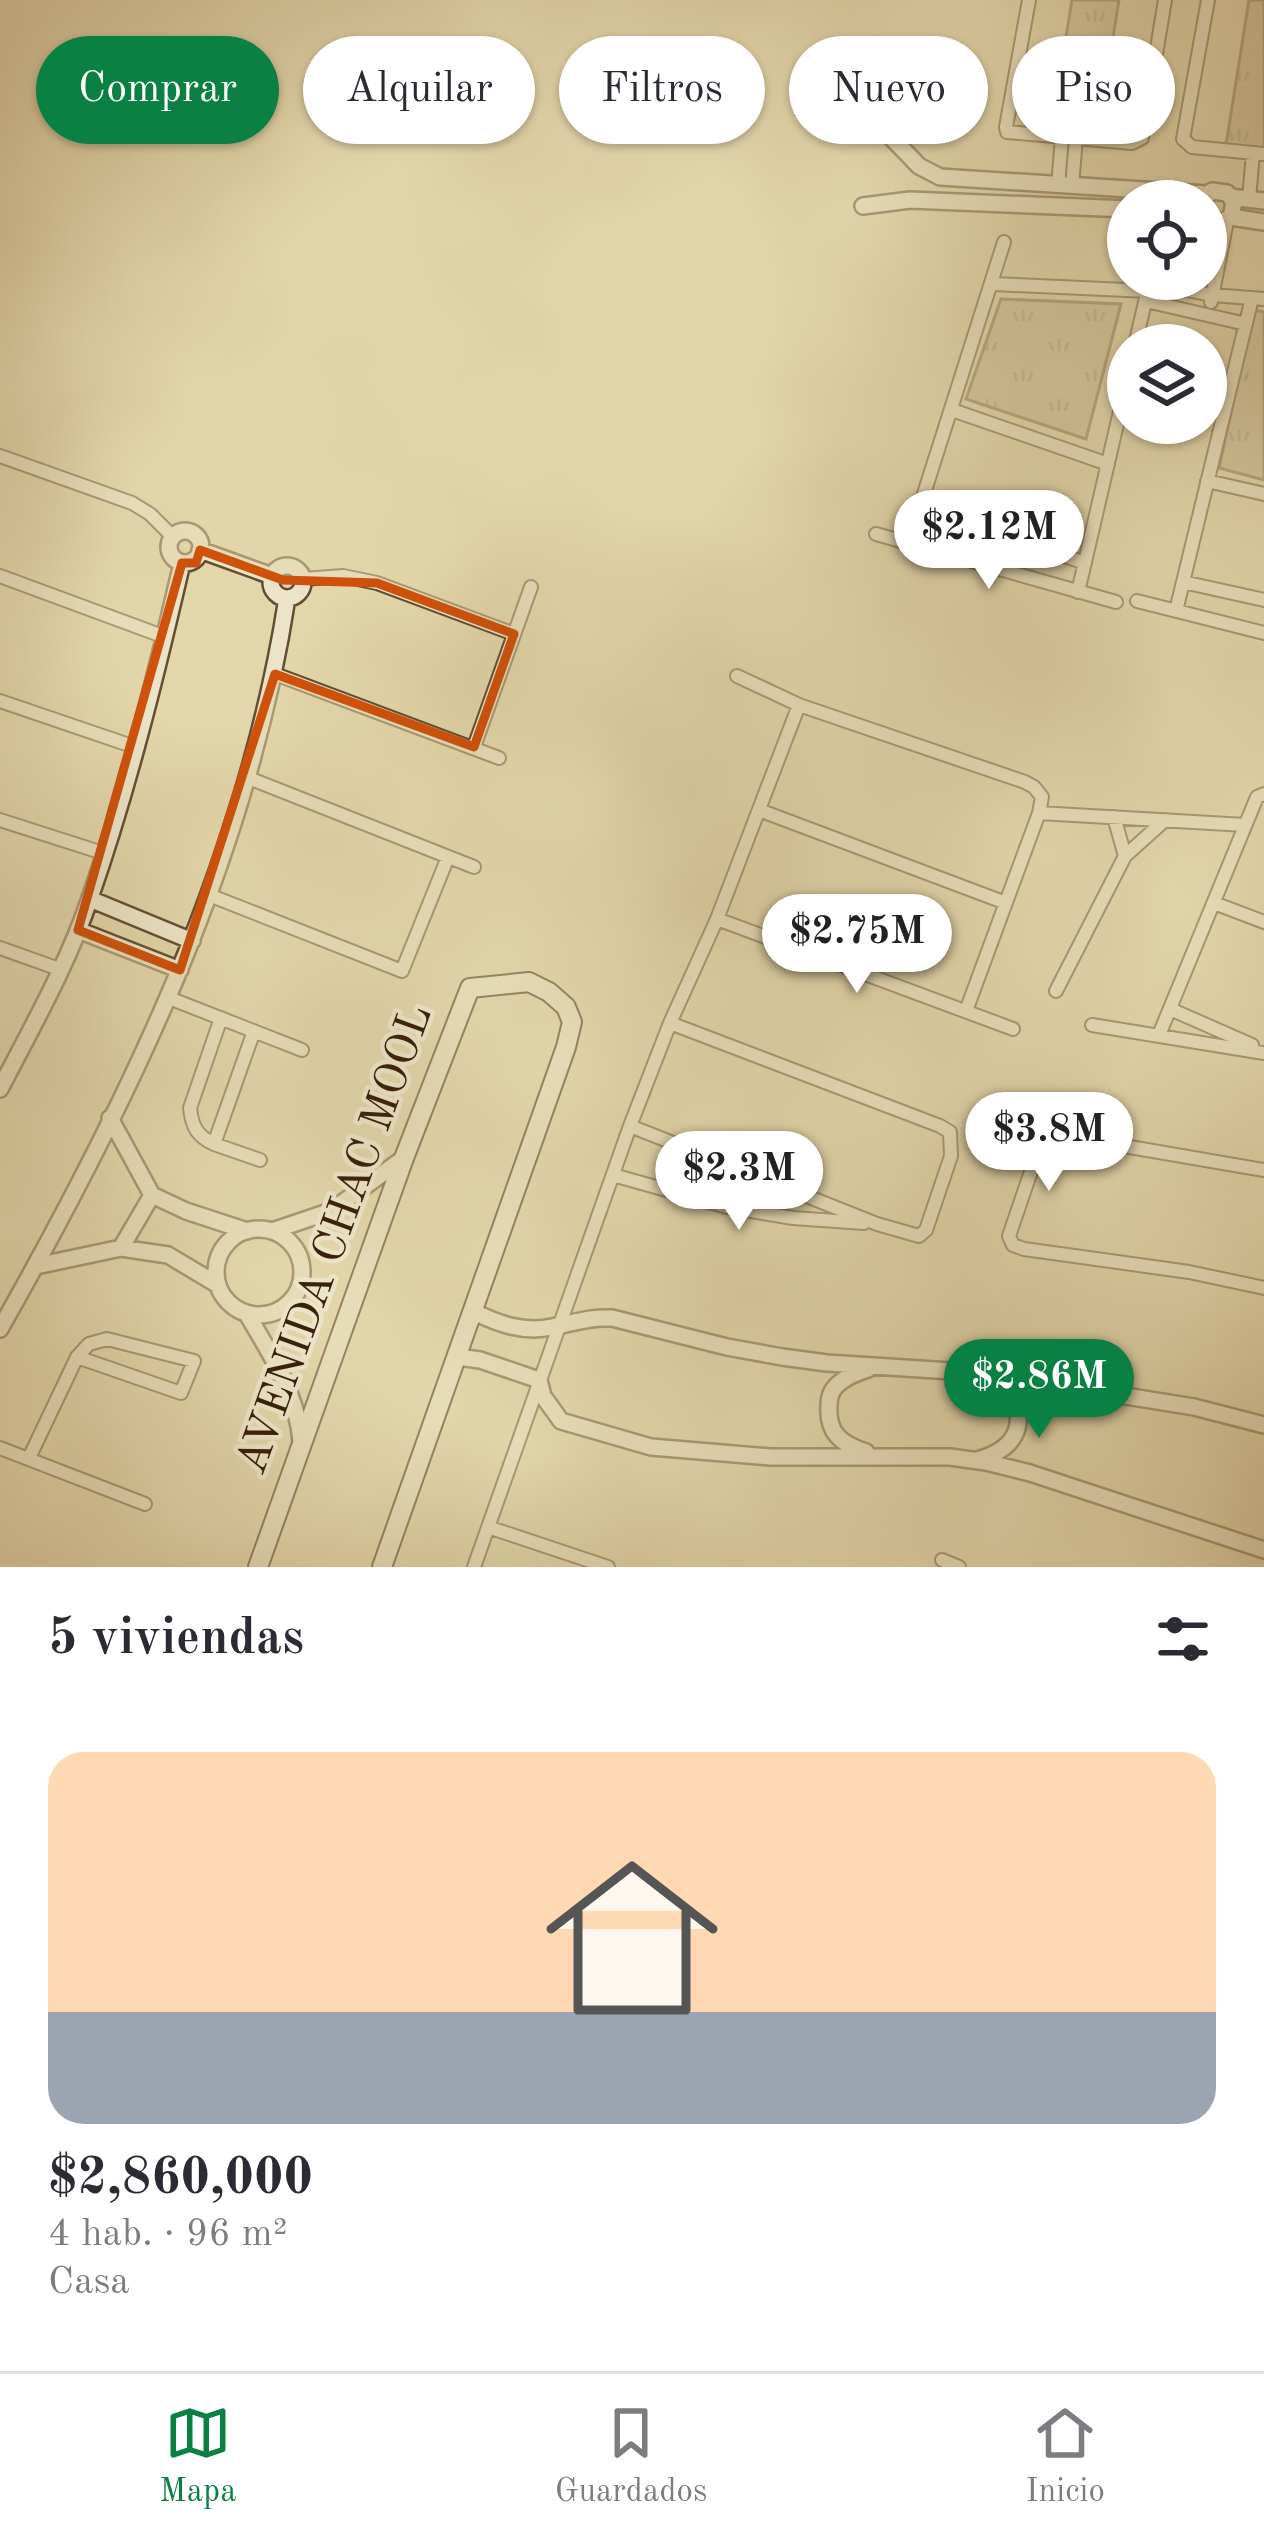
<!DOCTYPE html>
<html lang="es">
<meta charset="utf-8">
<style>
:root{--surface:#fff;--page:#f7f7f7;--text:#2b2b33;--muted:#7c7c81;--line:#e1e1e2;--accent:#0b8043}
body{margin:0;font-family:"Old Standard TT",serif;background:var(--page);color:var(--text);height:100vh;display:flex;flex-direction:column;font-size:45px;white-space:nowrap}
*{box-sizing:border-box;margin:0}
p{font-size:39px;color:var(--muted)}
.icon{flex:none;width:66px;height:66px;fill:none;stroke:currentColor;stroke-width:2;stroke-linecap:round;stroke-linejoin:round}
.map{position:relative;height:1567px;overflow:hidden}
.details{display:flex;flex-direction:column;background:var(--surface);flex:1}
.details>*{flex:none}
.hud{position:absolute;left:36px;top:36px;width:1194px;height:108px;display:flex;gap:24px}
.tools{position:absolute;left:1107px;top:180px;display:grid;gap:24px}
.tools a{display:grid;place-items:center;width:120px;height:120px;border-radius:50%;background:var(--surface);box-shadow:0 3px 9px #0004;font-size:60px}
.price{position:absolute;translate:-50% -102px;padding:0 27px;border-radius:42px;background:#fff;color:#222;font-size:39px;line-height:78px;filter:drop-shadow(0 3px 6px #0008)}
.price::after{content:'';position:absolute;left:50%;top:72px;width:36px;height:27px;margin-left:-18px;background:inherit;clip-path:polygon(0 0,100% 0,50% 100%)}
.price.on{background:var(--accent);color:#fff}
ul{padding:0;list-style:none}
li{display:grid;align-content:center;gap:24px;height:636px;padding:0 48px}
li span{display:grid;place-items:center;height:372px;border-radius:36px;color:#555}
li>.icon{margin-inline-start:auto}
span .icon{width:216px;height:216px;fill:#fffc;stroke-width:1}
li b{font-size:51px}
h2{display:flex;justify-content:space-between;align-items:center;height:144px;padding:0 48px;font-size:51px}
.pill{padding:0 42px;border-radius:54px;background:var(--surface);box-shadow:0 3px 9px #0004;font-size:42px;line-height:108px}
.pill.on{background:var(--accent);color:#fff}
.tab-bar{display:flex;justify-content:space-around;align-items:center;height:168px;border-top:3px solid var(--line);background:var(--surface);font-size:33px;color:var(--muted)}
.tab-bar a{display:grid;justify-items:center;gap:6px}
.tab-bar .on{color:var(--accent)}
.map>svg:first-child{display:block}
.park{fill:url(#park-tufts);stroke:#806c4c;stroke-width:3}
.lines{fill:none;stroke-linecap:round;stroke-linejoin:round}
.minor-casing{stroke:#644e32;stroke-width:16}
.tertiary-casing{stroke:#644e32;stroke-width:20}
.secondary-casing{stroke:#3a210a;stroke-width:22}
.minor{stroke:#ece4c8;stroke-width:12}
.tertiary{stroke:#ece4c8;stroke-width:15}
.secondary{stroke:#ece4c8;stroke-width:18}
.marked{fill:none;stroke:#ce510c;stroke-width:9;stroke-linejoin:round}
.labels{text-anchor:middle;dominant-baseline:central;stroke-width:9;stroke-linejoin:round;paint-order:stroke}
.street-label{font-size:45px;fill:#3a210a;stroke:#ece4c8}
</style>
<div class="map">
<svg width="1264" height="1567" viewBox="0 0 1264 1567">
<defs>
<pattern id="park-tufts" width="24" height="20" patternUnits="userSpaceOnUse" patternTransform="scale(3)"><rect width="24" height="20" fill="#c5b78f"/><path d="M3 7l-1-3M5 7V3M7 7l1-3M15 17l-1-3M17 17v-4M19 17l1-3" fill="none" stroke="#a19473"/></pattern>
</defs>
<rect width="100%" height="100%" fill="#e2d6aa"/>
<filter id="stains"><feTurbulence type="fractalNoise" baseFrequency=".00167" numOctaves="4"/><feColorMatrix values="0 0 0 0 .2 0 0 0 0 .09 0 0 0 0 .02 0 0 0 .5 -.17"/></filter>
<radialGradient id="worn" r=".72"><stop offset=".6" stop-color="#630" stop-opacity="0"/><stop offset="1" stop-color="#630" stop-opacity=".3"/></radialGradient>
<path class="park" d="M 1072,0 L 1119,0 L 1097,138 L 1051,130 Z
M 1249,0 L 1264,0 L 1264,151 L 1226,145 Z
M 1001,299 L 1121,304 L 1086,439 L 966,399 Z
M 1254,310 L 1264,312 L 1264,480 L 1219,468 Z"/>
<g class="lines">
<defs>
<path id="minor" d="M 1029,0 L 1006,127 L 1007,132 L 1132,143 L 1142,138 L 1165,0
M 1208,0 L 1183,139 L 1192,147 L 1264,154
M 1058,186 L 1062,138
M 1072,186 L 1076,138
M 1249,199 L 1253,153
M 993,284 L 1148,291 L 1187,290 L 1212,295 L 1264,299
M 1146,301 L 1246,324
M 1211,302 L 1227,221
M 1135,345 L 1146,298
M 952,410 L 1108,464
M 0,456 L 132,503 L 150,514 L 173,537
M 1207,481 L 1264,494
M 920,507 L 1085,563
M 876,534 L 1116,602
M 908,544 L 1004,242
M 0,576 L 165,637
M 303,579 L 343,576 L 377,583 L 514,634
M 1183,582 L 1264,600
M 1078,592 L 1128,377
M 1137,601 L 1264,633
M 1176,611 L 1252,298
M 275,674 L 499,758
M 737,676 L 799,705 L 1025,782 L 1034,787 L 1042,797 L 1039,813 L 966,1011
M 0,701 L 135,747
M 474,747 L 531,587
M 246,777 L 474,867
M 759,810 L 1006,903
M 1039,813 L 1245,825
M 0,820 L 103,853
M 1125,856 L 1165,820
M 209,895 L 402,971 L 448,857
M 1214,903 L 1264,922
M 717,919 L 1013,1029
M 0,948 L 59,969
M 1056,991 L 1125,856 L 1114,817
M 169,998 L 302,1050
M 1170,1009 L 1252,1045
M 221,1018 L 190,1108 C 192,1127 197,1136 214,1144 L 254,1031
M 1092,1025 L 1264,1053
M 1159,1035 L 1257,797 L 1264,794
M 630,1126 L 877,1224 L 919,1236 L 926,1230 L 951,1156 L 950,1132 L 940,1126 L 670,1023
M 214,1144 L 260,1160
M 1264,1170 L 1089,1140 L 1049,1137 L 1040,1145 L 1009,1236 L 1013,1245 L 1024,1249 L 1189,1272 L 1264,1288
M 613,1175 L 727,1207 L 793,1218 L 864,1223
M 107,1339 L 194,1361 L 181,1393 L 77,1357 L 89,1344 Z
M 0,1448 L 145,1504
M 29,1458 L 77,1357
M 488,1527 L 608,1567
M 942,1560 L 959,1567
M 474,1567 L 630,1126 L 670,1023 L 717,919 L 799,705"/>
<path id="tertiary" d="M 888,134 L 919,166 L 940,177 L 1207,194
M 1231,197 L 1264,201
M 1202,200 L 1212,191 L 1227,193 L 1234,202 L 1231,217
M 863,206 L 910,200 L 1128,209
M 1206,219 L 1217,224 L 1231,217 L 1264,222
M169 547a16 16 0 1 1 32 0a16 16 0 1 1-32 0Z
M 200,550 L 272,576
M271 582a16 16 0 1 1 32 0a16 16 0 1 1-32 0Z
M 90,899 L 192,941
M 78,930 L 180,970
M 0,1089 C 32,1027 68,964 90,898 C 128,789 156,675 182,563
M 110,1118 L 152,1195 L 186,1211 L 247,1231
M216 1272a43 43 0 1 1 86 0a43 43 0 1 1-86 0Z
M 272,1231 L 331,1211 L 404,1158
M 121,1248 L 152,1195
M 36,1266 L 121,1248 L 168,1255 L 218,1285
M 474,1312 C 499,1324 523,1333 552,1327 C 573,1323 589,1317 612,1318 L 727,1347 L 782,1357 L 827,1363 L 982,1373 L 1194,1407 L 1264,1425
M 247,1314 C 270,1353 298,1396 301,1442
M 0,1329 C 129,1101 247,859 287,598
M 458,1357 L 480,1360 L 539,1380 L 543,1396 L 561,1421 L 651,1447 L 770,1457 L 950,1457 L 986,1462 L 1030,1473 L 1264,1550
M 866,1452 C 841,1444 827,1433 829,1405 C 829,1394 833,1387 842,1381 C 850,1375 859,1372 868,1369
M 977,1460 C 1024,1447 1026,1418 1008,1377"/>
<path id="secondary" d="M 258,1567 L 404,1158 L 470,988 L 529,982 L 549,992 L 566,1007 L 572,1022 L 566,1047 L 382,1567"/>
</defs>
<use href="#minor" class="minor-casing"/>
<use href="#tertiary" class="tertiary-casing"/>
<use href="#secondary" class="secondary-casing"/>
<use href="#minor" class="minor"/>
<use href="#tertiary" class="tertiary"/>
<use href="#secondary" class="secondary"/>
</g>
<path d="M0 0H1264V1567H0ZM 200,550 L 283,580 L 377,583 L 514,634 L 474,747 L 275,674 L 180,970 L 78,930 L 182,563 L 196,563 Z" fill="#e2d6aa" fill-opacity=".55" fill-rule="evenodd"/>
<path class="marked" d="M 200,550 L 283,580 L 377,583 L 514,634 L 474,747 L 275,674 L 180,970 L 78,930 L 182,563 L 196,563 Z"/>
<g class="labels">
<g class="street-label">
<text transform="translate(336 1240) rotate(-70)">AVENIDA CHAC MOOL</text>
</g>
</g>
<rect width="100%" height="100%" filter="url(#stains)"/>
<rect width="100%" height="100%" fill="url(#worn)"/>
</svg>
<div class="tools">
<a><svg class="icon" aria-label="locate" viewBox="0 0 24 24"><circle cx="12" cy="12" r="6"/><path d="M12 2v4M12 18v4M2 12h4M18 12h4"/></svg></a>
<a><svg class="icon" aria-label="layers" viewBox="0 0 24 24"><path d="M12 4l9 5-9 5-9-5zM3 14l9 5 9-5"/></svg></a>
</div>
<b class="price" style="left:989px;top:592px">$2.12M</b>
<b class="price" style="left:857px;top:996px">$2.75M</b>
<b class="price" style="left:1049px;top:1194px">$3.8M</b>
<b class="price" style="left:739px;top:1233px">$2.3M</b>
<b class="price on" style="left:1039px;top:1441px">$2.86M</b>
<div class="hud">
<a class="pill on">Comprar</a>
<a class="pill">Alquilar</a>
<a class="pill">Filtros</a>
<a class="pill">Nuevo</a>
<a class="pill">Piso</a>
</div>
</div>
<section class="details">
<h2>5 viviendas<svg class="icon" aria-label="filters" viewBox="0 0 24 24"><path d="M4 7h16M4 17h16"/><circle cx="9" cy="7" r="2"/><circle cx="15" cy="17" r="2"/></svg></h2>
<ul>
<li><span style="background:linear-gradient(#ffd9b3 70%,#9aa5b1 0)"><svg class="icon" aria-label="home" viewBox="0 0 24 24"><path d="M3 11l9-7 9 7M6 9v11h12V9"/></svg></span><div><b>$2,860,000</b><p>4 hab. · 96 m²</p><p>Casa</p></div></li>
</ul>
</section>
<nav class="tab-bar">
<a class="on"><svg class="icon" aria-label="map" viewBox="0 0 24 24"><path d="M3 6l6-2 6 2 6-2v14l-6 2-6-2-6 2zM9 4v14M15 6v14"/></svg>Mapa</a>
<a><svg class="icon" aria-label="saved" viewBox="0 0 24 24"><path d="M7 4h10v16l-5-4-5 4z"/></svg>Guardados</a>
<a><svg class="icon" aria-label="home" viewBox="0 0 24 24"><path d="M3 11l9-7 9 7M6 9v11h12V9"/></svg>Inicio</a>
</nav>
